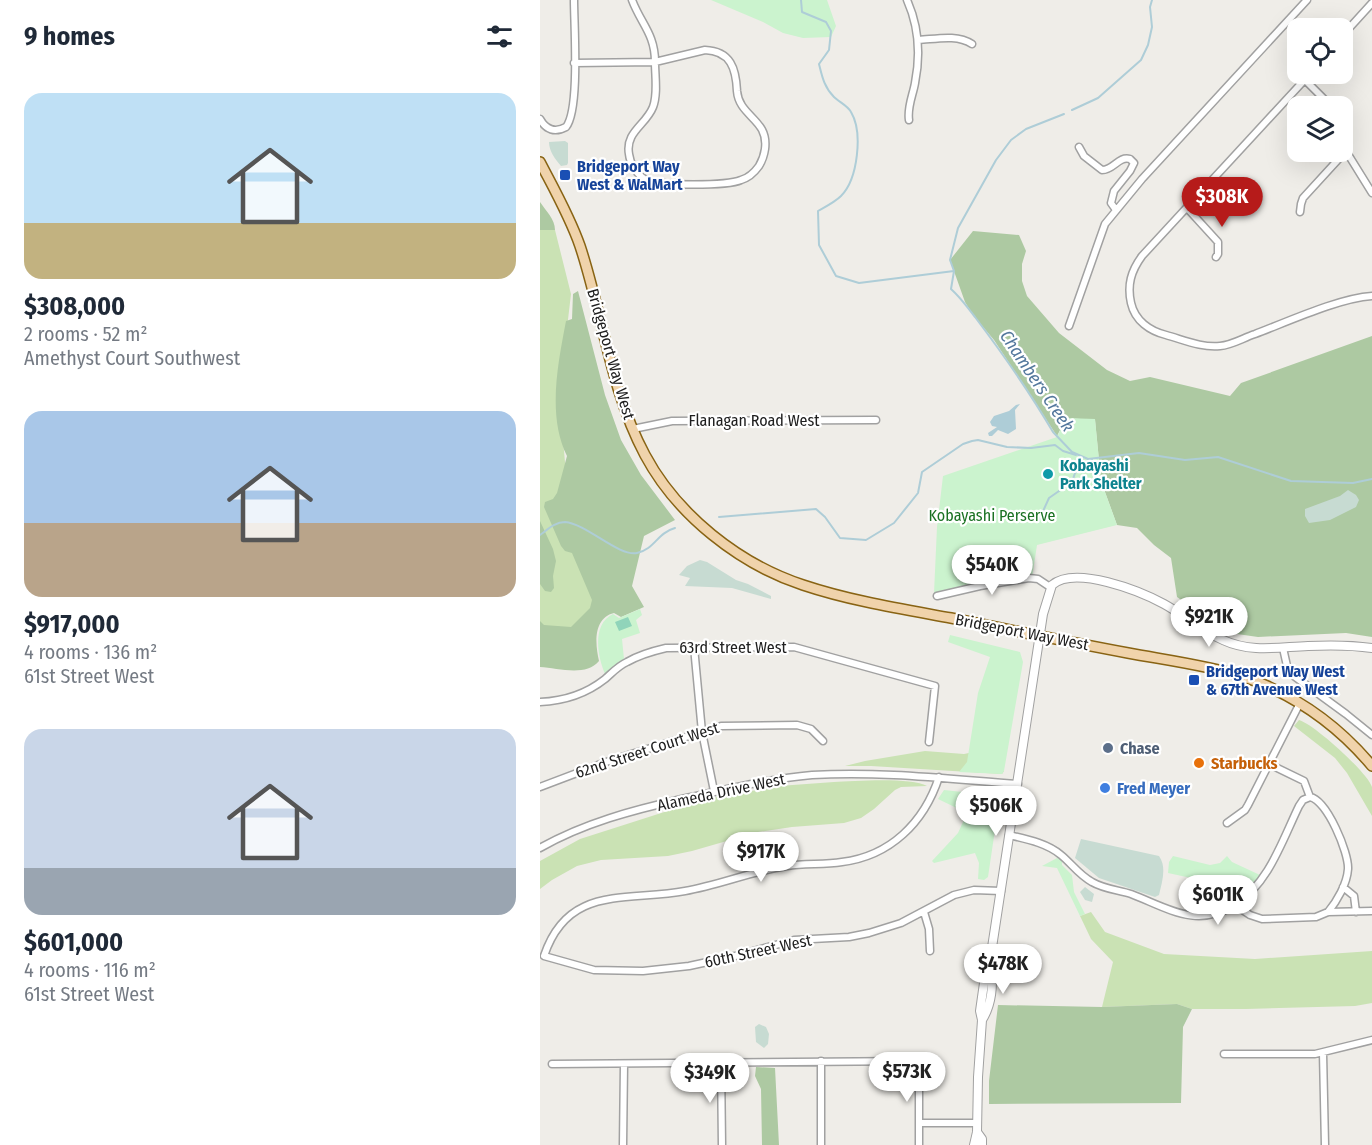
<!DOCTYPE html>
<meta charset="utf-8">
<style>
:root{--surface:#fff;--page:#f6f6f7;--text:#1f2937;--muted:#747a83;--accent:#b61b1a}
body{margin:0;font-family:"Fira Sans Condensed",sans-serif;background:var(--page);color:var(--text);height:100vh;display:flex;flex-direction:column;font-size:22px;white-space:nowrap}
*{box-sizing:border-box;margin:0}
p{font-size:20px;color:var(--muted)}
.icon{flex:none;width:33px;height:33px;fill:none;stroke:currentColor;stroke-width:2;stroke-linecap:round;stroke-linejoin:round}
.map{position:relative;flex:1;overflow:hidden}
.drawer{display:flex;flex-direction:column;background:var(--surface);width:540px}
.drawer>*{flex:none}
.fabs{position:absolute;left:747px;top:18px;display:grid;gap:12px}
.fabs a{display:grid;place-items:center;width:66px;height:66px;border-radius:12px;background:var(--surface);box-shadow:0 6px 24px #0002;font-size:30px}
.price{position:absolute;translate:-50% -51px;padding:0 14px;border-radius:21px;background:#fff;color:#222;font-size:20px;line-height:39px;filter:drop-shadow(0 2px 3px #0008)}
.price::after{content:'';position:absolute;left:50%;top:36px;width:18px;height:14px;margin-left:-9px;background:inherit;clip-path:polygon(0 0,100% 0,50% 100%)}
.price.on{background:var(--accent);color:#fff}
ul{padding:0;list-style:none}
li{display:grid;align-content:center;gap:12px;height:318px;padding:0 24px}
li span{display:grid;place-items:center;height:186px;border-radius:18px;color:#555}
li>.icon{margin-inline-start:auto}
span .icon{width:108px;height:108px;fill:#fffc;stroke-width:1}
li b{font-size:26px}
h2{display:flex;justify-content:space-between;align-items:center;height:72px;padding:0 24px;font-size:26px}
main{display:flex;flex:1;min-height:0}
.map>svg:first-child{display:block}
.grass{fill:#cae2b4}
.forest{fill:#adc9a2}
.wetland{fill:#c7dbd2}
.park{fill:#cbf3ce}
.pitch{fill:#90d4ba}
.water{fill:#aecdd7}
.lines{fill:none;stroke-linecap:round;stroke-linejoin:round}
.stream{stroke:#aecdd7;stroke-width:2}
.minor-casing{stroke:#a1a1a1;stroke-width:9}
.tertiary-casing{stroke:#a1a1a1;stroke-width:10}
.primary-casing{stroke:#886313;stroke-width:12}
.minor{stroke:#fff;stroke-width:6}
.tertiary{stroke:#fff;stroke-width:8}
.primary{stroke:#f0d3ab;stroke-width:9}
.transit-dot{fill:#1a4fb4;stroke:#fff;stroke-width:2}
.culture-dot{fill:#0f9aa8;stroke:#fff;stroke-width:2}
.service-dot{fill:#5c6f8a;stroke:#fff;stroke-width:2}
.food-dot{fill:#e8710a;stroke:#fff;stroke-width:2}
.shop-dot{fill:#3f7fe0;stroke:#fff;stroke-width:2}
.labels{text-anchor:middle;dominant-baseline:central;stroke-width:4.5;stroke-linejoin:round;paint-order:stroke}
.transit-label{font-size:16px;font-weight:bold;fill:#164399;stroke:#fff;text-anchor:start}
.street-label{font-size:16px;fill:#202020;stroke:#fff}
.culture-label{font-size:16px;font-weight:bold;fill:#0d838f;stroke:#fff;text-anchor:start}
.park-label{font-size:16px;fill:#1a7122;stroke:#fff}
.service-label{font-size:16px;font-weight:bold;fill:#4e5e75;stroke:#fff;text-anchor:start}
.food-label{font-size:16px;font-weight:bold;fill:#c56008;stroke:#fff;text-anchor:start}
.shop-label{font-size:16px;font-weight:bold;fill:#366cbe;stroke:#fff;text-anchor:start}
.water-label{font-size:18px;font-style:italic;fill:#54789d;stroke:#fff}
</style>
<main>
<section class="drawer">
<h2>9 homes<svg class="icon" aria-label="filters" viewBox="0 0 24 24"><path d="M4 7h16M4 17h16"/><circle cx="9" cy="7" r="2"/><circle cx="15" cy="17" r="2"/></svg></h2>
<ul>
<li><span style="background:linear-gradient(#bfe0f5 70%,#c2b280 0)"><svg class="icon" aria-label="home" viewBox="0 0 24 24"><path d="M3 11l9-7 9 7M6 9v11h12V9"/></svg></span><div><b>$308,000</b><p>2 rooms · 52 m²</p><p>Amethyst Court Southwest</p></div></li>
<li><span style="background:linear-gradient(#a9c7e8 60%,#b9a48a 0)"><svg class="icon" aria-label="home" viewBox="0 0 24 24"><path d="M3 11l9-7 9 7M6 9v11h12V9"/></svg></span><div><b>$917,000</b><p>4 rooms · 136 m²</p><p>61st Street West</p></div></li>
<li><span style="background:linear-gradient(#c9d6e8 75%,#9aa5b1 0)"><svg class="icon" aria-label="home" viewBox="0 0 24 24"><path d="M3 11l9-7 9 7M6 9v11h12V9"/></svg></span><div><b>$601,000</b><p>4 rooms · 116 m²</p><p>61st Street West</p></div></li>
</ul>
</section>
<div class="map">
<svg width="832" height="1145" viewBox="0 0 832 1145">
<rect width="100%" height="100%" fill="#efede8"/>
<path class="grass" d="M 0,230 L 15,230 L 31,294 L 19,396 L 27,484 L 59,612 L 0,666 Z
M 759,720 C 774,724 828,773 832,787 C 832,795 832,807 832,816 L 807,773 L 795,758 L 754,726 Z
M 385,751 L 424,754 L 434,752 L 464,771 L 462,774 L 331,766 L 305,766 L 325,761 Z
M 294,782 C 314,781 372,777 387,786 L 361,787 L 355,790 L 334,809 L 321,818 L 304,823 L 252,827 L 218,832 L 152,851 L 128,856 L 61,860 L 37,866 L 12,880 L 0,889 L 0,861 L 40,839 L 165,799 L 239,786 Z
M 551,912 L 565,932 L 624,954 L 715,959 L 832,951 L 832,1003 L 815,1006 L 706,1009 L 652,1009 L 637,1004 L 562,1007 L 573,962 L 551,939 L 541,918 L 540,916 Z"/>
<path class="forest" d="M 0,202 C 6,211 15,219 15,230 L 0,230 Z
M 433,231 L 479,235 L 486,251 L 482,264 L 482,281 L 487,296 L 519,333 L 567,370 L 590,381 L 610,377 L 690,396 L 701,383 L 832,336 L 832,637 L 806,633 L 718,637 L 697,634 L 679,626 L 637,597 L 631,558 L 614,545 L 597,528 L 577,525 L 561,481 L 555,420 L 526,418 L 517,436 L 454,340 L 433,315 L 425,302 L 410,260 Z
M 38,291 L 65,395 L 81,440 L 101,475 L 135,520 L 104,536 L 92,586 L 104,607 L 81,617 L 74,613 C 53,618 55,644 59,661 C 46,677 18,668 0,667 L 0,621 L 4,625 L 31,627 L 50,608 L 52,600 L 32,553 L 25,551 L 21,546 L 4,507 L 5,502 L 13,499 L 17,493 L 27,456 C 7,416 18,363 26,321 L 32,319 L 33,294 Z
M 0,521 L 13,549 L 16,561 L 13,576 L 14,588 L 11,592 L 5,591 L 0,584 Z
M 637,1004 L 652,1009 L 643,1027 L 641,1103 L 449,1104 L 449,1081 L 458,1005 L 562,1007 Z
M 216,1067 L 235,1068 L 239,1145 L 222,1145 L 221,1089 L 215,1076 Z"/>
<path class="wetland" d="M 25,141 L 28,143 L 28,163 L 27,165 L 21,166 C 15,159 9,151 9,142 Z
M 808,490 L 816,495 L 819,500 L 816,507 L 790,520 L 769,523 L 765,516 L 765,509 L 800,496 Z
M 160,560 L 167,562 L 196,580 L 208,584 L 231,596 L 231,599 L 192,588 L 145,586 L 150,578 L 139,575 L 147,566 Z
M 541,839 L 619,856 C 627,867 622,882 619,895 L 615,897 L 559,878 L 535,858 Z
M 545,887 L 554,894 L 552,902 L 545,900 L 540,892 Z
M 219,1024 L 226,1027 L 229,1034 L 228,1044 L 224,1048 L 216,1042 L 215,1027 Z"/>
<path class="park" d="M 171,0 L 287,0 L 296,26 L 291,37 L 263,38 L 243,33 L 223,22 Z
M 526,418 L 555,419 L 561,481 L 577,525 L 497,545 L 492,578 L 397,596 L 394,593 L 397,527 L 403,476 L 517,437 Z
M 100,609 L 102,615 L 96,620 L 100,633 L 82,639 L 84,659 L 65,674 C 57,655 52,624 73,614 L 79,618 Z
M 410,635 L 480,652 L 483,662 L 464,771 L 462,774 L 419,772 L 427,762 L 438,693 L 450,657 L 408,642 Z
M 404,790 L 460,796 L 448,877 L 444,880 L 438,879 L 439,863 L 435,853 L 394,863 L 392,861 L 418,833 L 427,813 L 398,799 Z
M 633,856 L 670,865 L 680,863 L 687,856 L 692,862 L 720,875 C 709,897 684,909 660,911 L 665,881 L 628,873 L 629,862 Z
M 517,858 L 522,860 L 522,865 L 532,875 L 534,892 L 545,914 L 540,916 L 517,868 L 502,866 Z"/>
<path class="pitch" d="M 88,617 L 92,626 L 79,631 L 75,622 Z
M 430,799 L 445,800 L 444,811 L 429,808 Z"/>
<path class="water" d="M 480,404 L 475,410 L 476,429 L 468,434 L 458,430 L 452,436 L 449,436 L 448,433 L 457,427 L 452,426 L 450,422 L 454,416 L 469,411 L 476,405 Z"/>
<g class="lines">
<path class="stream" d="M 261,0 L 262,12 L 286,22 L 291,31 L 289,50 L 279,64 C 282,76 284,87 294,97 C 299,102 308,106 311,112 C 323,132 318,179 301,196 C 295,202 285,207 278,211 L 279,245 L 296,276 L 319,283 L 414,271
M 532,110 L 558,98 L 601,60 L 608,45 L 612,27 L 610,7 L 612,0
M 524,114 L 486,129 L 471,140 L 456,160 L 418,228 L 410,260 L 414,271 L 411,289 C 422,299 426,306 435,317 C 463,354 489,391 513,432 L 532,452 L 548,459 L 599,453 L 645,460 L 678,457 L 751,481 L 813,483 L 832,479
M 179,517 L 276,509 L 285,517 L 300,538 L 326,540 L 354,523 L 378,493 L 382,472 L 423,444 L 432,441 L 438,440 L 467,447 L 491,448 L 515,445 L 523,451 L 536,455
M 499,520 L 509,498 L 532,482 L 535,473 L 552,459
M 0,535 C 7,530 15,522 25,522 C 47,524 79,557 97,553 C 115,549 117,533 135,528"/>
<defs>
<path id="minor" d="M 367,0 C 379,27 381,53 375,83 C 373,95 367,107 369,120
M 802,36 L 832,3
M 379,40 C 396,39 417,34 432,44
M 165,50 C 191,51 196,69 197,91 C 199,117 229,119 225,149 C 224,156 222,161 219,166 C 214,173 208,178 201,180 C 187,186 120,186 106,180 C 97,175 90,164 89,154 C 85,132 106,125 113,107 C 118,94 115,76 115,62 Z
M 34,63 L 115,62 C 115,34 101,24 92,0
M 770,74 L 602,256 C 591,271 587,285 591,303 C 595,321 610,331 626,335 C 644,340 662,348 680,346 C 692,345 703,338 715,334 C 747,322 799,298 832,296
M 765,80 L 791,106
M 0,119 C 6,130 15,133 26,127 C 40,110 34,25 34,0
M 802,133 L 806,151 L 832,193
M 539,147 L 544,156 L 562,170 C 574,170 578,156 590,159 L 594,163 L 590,171 L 574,191 L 571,203 L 576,210
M 647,208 L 678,242 L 678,254 L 676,257
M 760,212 L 761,204 L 763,198 L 806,151
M 529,326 L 565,224 L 602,179 L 767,0
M 93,429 L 132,421 L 336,420
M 397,596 L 440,586 L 489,578 L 498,579 L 510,587
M 154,647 L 162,732 L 174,791
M 743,648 L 747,666 L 754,676 L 806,714 L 832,735
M 0,702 C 24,701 46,694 65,679 C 72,673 78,666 87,662 C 99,655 113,651 126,648 L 254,647 L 395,686 L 389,742
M 729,764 L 764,781 L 770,797
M 399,777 C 384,823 350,856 302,862 C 283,865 265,863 247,866 C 212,871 180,885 145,891 C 87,902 28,884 4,956 L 54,970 L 103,971 L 149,966 L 195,956 L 254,940 L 309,937 L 329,933 L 361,923 L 414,895 L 434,890 L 461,891
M 0,787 L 66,762 L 181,726 L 257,725 L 271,729 L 283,741
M 770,797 C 787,800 809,853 808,869 C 807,884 797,901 788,912
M 687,823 L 705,810 L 708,805 L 760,703
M 469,835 C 486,839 507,843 521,855 C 531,863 539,875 552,882 C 564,889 578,890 591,894 C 628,908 656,929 695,905 L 710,915 L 722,919 L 776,917 L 788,912 L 832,911
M 0,848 C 44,823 93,810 142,799 C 185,790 227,779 272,775 C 341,771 409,779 478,784
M 803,887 L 814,896 L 816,912
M 695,905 C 729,883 742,841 759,806 L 763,800 L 770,797
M 384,912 L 389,929 L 390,951
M 783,1053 L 785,1145
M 684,1054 L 775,1054 L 832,1040
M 181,1063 L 182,1145
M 12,1064 L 379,1061 L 379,1145
M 379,1123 L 437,1123
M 83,1145 L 84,1064
M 281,1145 L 281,1061"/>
<path id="tertiary" d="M 442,1020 C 451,1006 455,983 449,967
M 437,1132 L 442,1139 L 442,1145
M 434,1145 L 437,1132 L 438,1077 L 442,1020 L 440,1011 L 445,976 L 449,967 L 503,614 L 512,585 C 535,565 600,591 624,604 C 644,615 662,631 683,640 C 711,653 739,647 768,646 C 790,645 811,645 832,648"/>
<path id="primary" d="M 0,162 C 14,189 30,217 40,246 C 63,315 70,390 105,455 C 137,515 199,564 263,585 C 311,601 362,609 411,618 C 470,630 529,642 588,653 C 626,660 665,665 702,676 C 754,694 797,724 832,766"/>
</defs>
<use href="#minor" class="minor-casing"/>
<use href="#tertiary" class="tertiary-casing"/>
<use href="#primary" class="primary-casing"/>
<use href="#minor" class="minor"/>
<use href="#tertiary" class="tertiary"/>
<use href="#primary" class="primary"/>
</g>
<g class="transit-dot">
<rect x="19" y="169" width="12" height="12" rx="3"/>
<rect x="648" y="674" width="12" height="12" rx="3"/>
</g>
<circle class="culture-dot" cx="508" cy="474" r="6"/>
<circle class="service-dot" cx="568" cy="748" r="6"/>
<circle class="food-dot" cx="659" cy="763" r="6"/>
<circle class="shop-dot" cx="565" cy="788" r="6"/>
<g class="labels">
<g class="transit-label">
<text x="37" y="166">Bridgeport Way<tspan x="37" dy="18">West &amp; WalMart</tspan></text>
<text x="666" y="671">Bridgeport Way West<tspan x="666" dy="18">&amp; 67th Avenue West</tspan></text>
</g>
<g class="street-label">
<text transform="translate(71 354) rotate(74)">Bridgeport Way West</text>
<text x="214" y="420">Flanagan Road West</text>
<text transform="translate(482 632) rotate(11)">Bridgeport Way West</text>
<text x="193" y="647">63rd Street West</text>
<text transform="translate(107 750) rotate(-18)">62nd Street Court West</text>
<text transform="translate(181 792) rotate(-12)">Alameda Drive West</text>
<text transform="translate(218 951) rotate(-12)">60th Street West</text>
</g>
<g class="culture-label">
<text x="520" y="465">Kobayashi<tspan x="520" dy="18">Park Shelter</tspan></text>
</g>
<g class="park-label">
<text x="452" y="515">Kobayashi Perserve</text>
</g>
<g class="service-label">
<text x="580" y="748">Chase</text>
</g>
<g class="food-label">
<text x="671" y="763">Starbucks</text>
</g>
<g class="shop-label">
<text x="577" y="788">Fred Meyer</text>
</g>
<g class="water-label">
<text transform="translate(497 381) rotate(56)">Chambers Creek</text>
</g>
</g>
</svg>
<div class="fabs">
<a><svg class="icon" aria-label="locate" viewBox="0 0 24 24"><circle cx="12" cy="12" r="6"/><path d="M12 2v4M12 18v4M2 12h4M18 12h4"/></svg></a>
<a><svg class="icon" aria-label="layers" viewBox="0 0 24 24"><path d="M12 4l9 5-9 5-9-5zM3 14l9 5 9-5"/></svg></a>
</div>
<b class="price on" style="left:682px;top:228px">$308K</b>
<b class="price" style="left:452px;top:596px">$540K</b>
<b class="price" style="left:669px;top:648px">$921K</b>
<b class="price" style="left:456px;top:837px">$506K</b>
<b class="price" style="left:221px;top:883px">$917K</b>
<b class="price" style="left:678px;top:926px">$601K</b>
<b class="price" style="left:463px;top:995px">$478K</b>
<b class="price" style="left:367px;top:1103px">$573K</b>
<b class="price" style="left:170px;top:1104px">$349K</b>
</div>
</main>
